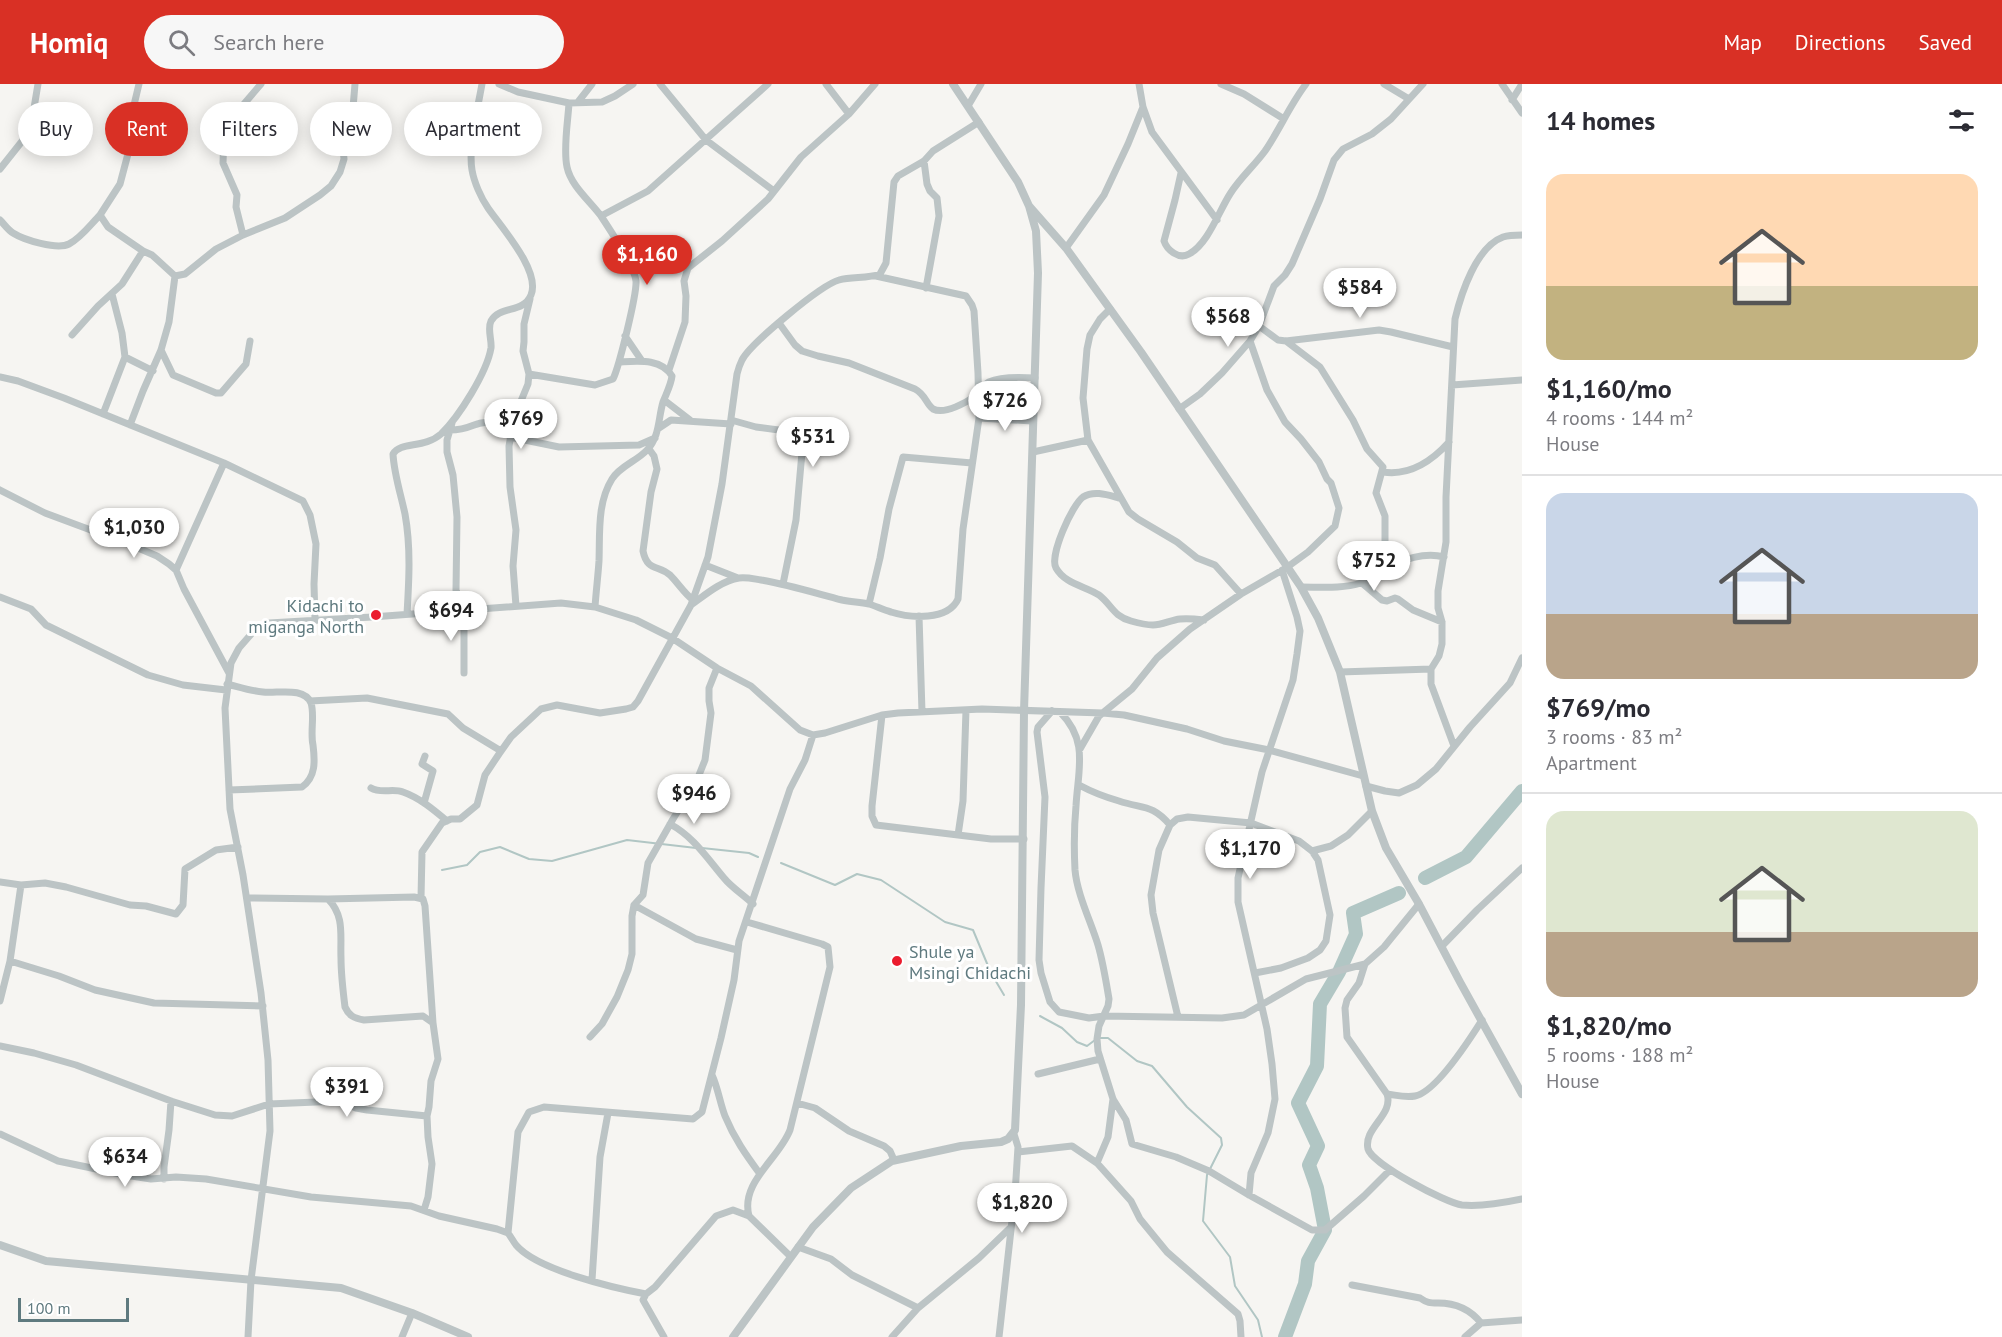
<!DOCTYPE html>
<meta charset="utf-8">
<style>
:root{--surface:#fff;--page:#f7f7f7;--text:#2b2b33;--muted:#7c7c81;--line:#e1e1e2;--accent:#d93025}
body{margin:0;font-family:"PT Sans",sans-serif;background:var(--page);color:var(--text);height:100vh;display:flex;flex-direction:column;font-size:22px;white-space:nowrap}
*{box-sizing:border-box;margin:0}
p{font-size:20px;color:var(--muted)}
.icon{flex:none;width:33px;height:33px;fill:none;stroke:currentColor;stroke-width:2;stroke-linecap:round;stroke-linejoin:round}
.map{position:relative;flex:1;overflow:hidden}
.details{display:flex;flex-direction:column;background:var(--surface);width:480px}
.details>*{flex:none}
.top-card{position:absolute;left:18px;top:18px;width:570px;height:54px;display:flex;gap:12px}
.scale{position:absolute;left:18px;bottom:15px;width:111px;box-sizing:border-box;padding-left:6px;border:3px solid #5f7a7f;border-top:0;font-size:16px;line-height:21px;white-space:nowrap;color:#5f7a7f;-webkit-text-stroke:4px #fff;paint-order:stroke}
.price{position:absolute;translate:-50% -51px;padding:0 14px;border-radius:21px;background:#fff;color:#222;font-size:20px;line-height:39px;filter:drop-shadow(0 2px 3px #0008)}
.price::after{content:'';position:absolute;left:50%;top:36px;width:18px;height:14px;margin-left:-9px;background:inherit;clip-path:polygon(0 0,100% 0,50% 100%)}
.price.current{background:var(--accent);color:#fff}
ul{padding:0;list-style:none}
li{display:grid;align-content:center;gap:12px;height:318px;padding:0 24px}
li+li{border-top:2px solid var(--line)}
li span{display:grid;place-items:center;height:186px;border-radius:18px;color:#555}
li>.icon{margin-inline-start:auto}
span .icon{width:108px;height:108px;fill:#fffc;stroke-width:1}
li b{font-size:26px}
h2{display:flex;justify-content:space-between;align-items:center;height:72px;padding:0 24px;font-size:26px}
.tag{padding:0 21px;border-radius:27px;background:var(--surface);box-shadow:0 3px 15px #0003;font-size:21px;line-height:54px}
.tag.current{background:var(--accent);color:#fff}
header{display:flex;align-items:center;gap:36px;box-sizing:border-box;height:84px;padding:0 30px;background:var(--accent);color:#fff}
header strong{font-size:28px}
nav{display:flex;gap:33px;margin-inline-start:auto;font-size:21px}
.search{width:420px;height:54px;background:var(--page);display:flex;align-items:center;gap:15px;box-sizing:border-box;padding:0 21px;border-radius:33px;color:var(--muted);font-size:22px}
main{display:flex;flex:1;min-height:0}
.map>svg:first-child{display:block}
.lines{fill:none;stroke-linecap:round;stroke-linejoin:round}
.stream{stroke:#b1c6c4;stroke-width:2}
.river{stroke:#b1c6c4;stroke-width:14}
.minor{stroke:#bcc4c5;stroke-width:7}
.tertiary{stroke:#bcc4c5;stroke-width:8}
.poi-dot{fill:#eb1c2e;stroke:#fff;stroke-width:2}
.labels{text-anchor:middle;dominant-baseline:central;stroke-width:6;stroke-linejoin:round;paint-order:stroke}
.poi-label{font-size:18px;fill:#5f7a7f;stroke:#fff;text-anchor:end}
</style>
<header>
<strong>Homiq</strong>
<div class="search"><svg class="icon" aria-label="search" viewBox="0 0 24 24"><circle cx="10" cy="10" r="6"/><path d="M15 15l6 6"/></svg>Search here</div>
<nav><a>Map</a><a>Directions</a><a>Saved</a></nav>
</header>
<main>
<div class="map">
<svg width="1522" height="1253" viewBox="0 0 1522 1253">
<rect width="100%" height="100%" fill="#f6f5f2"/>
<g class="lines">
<path class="stream" d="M 702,764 L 749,769 L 758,773
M 781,779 L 835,801 L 857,790 L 881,796 L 945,838 L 973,846 L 991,889 L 1004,911
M 442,786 L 467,781 L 480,768 L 500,763 L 529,775 L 552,777 L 627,756 L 696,764
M 1040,932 L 1062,944 L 1077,958 L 1087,962 L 1095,956
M 1100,954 L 1108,954 L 1137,977 L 1152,982 L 1187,1023 L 1221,1054 L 1222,1061 L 1207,1091 L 1203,1137 L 1230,1173 L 1235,1202 L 1258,1236 L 1262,1253"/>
<path class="river" d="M 1425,794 L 1466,773 L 1522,707
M 1285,1253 L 1305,1200 L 1308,1177 L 1325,1146 L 1317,1104 L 1309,1081 L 1318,1062 L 1298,1019 L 1317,982 L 1320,920 L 1339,888 L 1356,850 L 1353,829 L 1399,809"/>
<path class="minor" d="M 499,0 L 518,8 L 569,19 L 602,18 L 615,12 L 633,0
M 660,0 L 706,56 L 774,107
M 826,0 L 849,30
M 1139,0 L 1143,23 L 1152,48 L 1217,136
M 1221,0 L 1244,10 L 1284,35
M 1384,0 L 1409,15
M 1502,0 L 1522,29
M 1512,16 L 1522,0
M 578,18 L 592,0
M 968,22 L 981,0
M 924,77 L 927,100 L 930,107 L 937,114 L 939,132 L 926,204
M 0,85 L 27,51 L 31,42 L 38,0
M 1181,89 L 1175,116 L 1164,157 C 1167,166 1179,176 1189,170 C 1208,160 1219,127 1230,110 C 1240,94 1254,82 1265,67 C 1280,45 1290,21 1306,0
M 601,132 L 648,107 L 768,0
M 0,136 C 4,140 8,146 13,149 C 24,156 57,166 69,160 C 81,154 91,140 100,131
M 243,151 L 236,123 L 237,111 L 223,79 L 224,50 L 232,34 L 261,0
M 1066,164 L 1104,111 L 1128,60 L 1143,23
M 143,167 L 152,171 L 175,192 L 185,190 L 216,165 L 243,151 L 285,134 L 320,111 L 331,102 L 340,88 L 344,75 L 342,54 L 353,24 L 355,0
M 1110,225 L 1100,235 L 1090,251 L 1087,265 L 1083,314 L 1088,356 L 1129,428 L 1138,435 L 1177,458 L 1197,474 L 1215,481 L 1241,510
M 779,239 L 795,261 L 802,267 L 818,272 L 849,279 L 915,305 C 926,311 926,320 933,325 C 945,331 967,318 977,311 C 982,308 983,301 989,298 C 1002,292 1021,293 1035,294
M 1259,242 L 1278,256 L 1286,257 L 1379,246 L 1391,248 L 1453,263
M 72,251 L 98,222 L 122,200 L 143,167 L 108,143 L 100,131 L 120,100 L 129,66 L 134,21 L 139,0
M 625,252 L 642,277
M 1286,257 L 1320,283 L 1353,336 L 1367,365 L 1383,383 L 1376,409 L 1385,432 L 1385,486
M 161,266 L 173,291 L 216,309 L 221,309 L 246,280 L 250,257
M 125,273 L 153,287
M 669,286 L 685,238 L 686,212 L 684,197 L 688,184 L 722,157 L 768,115 L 801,73 L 849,30 L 875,0
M 529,290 L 595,301 L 613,295 C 619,283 637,210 636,197 C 634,181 610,146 601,132 C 590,117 571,102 567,83 C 563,65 568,37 569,19
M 0,293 L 18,297 L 64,314 L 224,379 L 303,417 L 310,431 L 316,460 L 314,500 L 315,535
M 1452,301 L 1522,296
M 664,316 L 690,336
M 1179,325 L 1200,310 L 1222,289 L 1250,257 L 1259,242 L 1274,202 L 1285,191 L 1292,180 L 1320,115 L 1334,76 L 1343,65 L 1372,50 L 1391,35 L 1423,0
M 103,330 L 125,273 L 122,249 L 112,210
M 979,334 L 1032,337
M 731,336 L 756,343 L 786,347 L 803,357 L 796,436 L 783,500
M 452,339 L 447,356 L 447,368 L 453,391 L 457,433 L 456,506 L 464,527 L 464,589
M 130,341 L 143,307 L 161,266 L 169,238 L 175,192
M 659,344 L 671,336 L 731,340
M 450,346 C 481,346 476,327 510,349
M 510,353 L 559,363 L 639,361 L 655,354
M 649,365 L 654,372 L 657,385 L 651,408 L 643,467 C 647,487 658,481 670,491 C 678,499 684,509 693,516
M 1033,368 L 1088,356
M 1383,388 C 1410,392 1431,378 1449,358
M 0,406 L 45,429 L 131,461 L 157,472 L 169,480 L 176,486 L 184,505 L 229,589
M 1119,414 C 1108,411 1094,406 1083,413 C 1072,421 1049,472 1056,484 C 1065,500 1085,502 1099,511 C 1112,521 1113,532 1131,537 C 1138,539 1146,541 1153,541 C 1162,541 1171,536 1180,535 C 1188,534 1196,535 1204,536
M 705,481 L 738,494
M 176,486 L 224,379
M 1362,499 L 1382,516 L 1387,517 L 1395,514 L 1398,515 L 1413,526 L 1442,538
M 1301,503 C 1321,503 1342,505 1361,499 C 1371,496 1378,491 1386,485 C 1402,475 1425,468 1444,473
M 0,513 L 31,525 L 46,541 L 148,591 L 183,601 L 226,606
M 869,520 L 880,474 L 889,425 L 903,373 L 972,379
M 691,521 C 705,511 721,497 739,494 C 747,493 754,495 761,496 C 789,501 815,509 842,516 C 851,518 860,518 869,520 C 876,522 883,526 891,528 C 910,534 948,537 958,515 L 963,445 L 979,334 L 978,289 L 974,227 L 972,221 L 966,212 L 876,192
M 516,522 L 513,482 L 516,446 L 510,403 L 509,362 L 514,334 L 528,300 L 529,290 L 523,267 L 524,258 L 524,240 L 530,215
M 595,523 C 596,508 598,492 599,477 C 600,450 597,419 612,395 C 620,382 637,377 647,366 C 660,352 658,335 663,318 C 666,310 671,301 672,292 C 661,274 638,277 619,278
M 407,530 C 409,497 411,463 405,430 C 401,411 394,390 393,370 C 401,357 424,365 441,350 C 459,333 487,288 491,264 C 492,256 487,245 491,237 C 500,221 523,230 531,211 C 541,187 501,143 488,124 C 481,114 474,98 472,86 C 468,63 478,23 482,0
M 919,532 L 922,628
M 1340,588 L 1431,585
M 227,600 C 239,603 251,607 263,608 C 276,610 304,602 311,619 C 315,631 310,648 313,661 C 315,677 316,693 302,703 L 229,706
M 310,617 L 367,614 L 448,630 L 463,644 L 501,667
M 1052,627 L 1038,643 L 1037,648 L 1045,713 L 1041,804 L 1039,876 L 1041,889 L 1050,918 L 1059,928 L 1089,934 L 1104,932 L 1222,934 L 1244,931 L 1306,895 L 1365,880 L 1384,863 L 1419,820
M 1060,628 C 1089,657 1078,685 1076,722 C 1074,743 1074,766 1075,786 C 1077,810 1091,838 1098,861 C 1103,878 1106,897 1109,915 L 1108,922 L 1099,942 L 1097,955 L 1098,967 L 1113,1015 L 1126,1036 L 1132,1060 L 1176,1073 L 1209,1087 L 1249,1111 L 1312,1146 L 1325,1146 L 1364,1112 L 1390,1086
M 882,631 L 872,722 L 872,732 L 876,741 L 991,755 L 1024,755
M 1454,662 L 1431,600 L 1431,585 L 1439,572 L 1442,560 L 1442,538 L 1438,524 L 1438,507 L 1446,458 L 1446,413 L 1455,235 C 1461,210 1476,163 1503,153 C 1509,151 1517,151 1522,151
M 1080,665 L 1099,632 L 1132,605 L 1157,574 L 1190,545 L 1241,510 L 1286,484 L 1308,468 L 1335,442 L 1339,424 L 1331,399 L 1327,395 L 1319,378 L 1301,355 L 1285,338 L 1267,306 L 1250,257
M 1079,701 C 1092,708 1105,713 1119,717 C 1143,725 1152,720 1170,741
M 1366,702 L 1385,707 L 1399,709 L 1417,701 L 1436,685 L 1470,643 L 1510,599 L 1522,574
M 371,704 C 381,710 393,704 403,708 C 420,714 434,726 447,737
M 424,719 L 433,687 L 422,680 L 425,672
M 670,740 C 694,753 707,774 724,794 C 732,804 744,811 753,820
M 958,751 L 963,717 L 966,626
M 1312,767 L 1331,762 L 1348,751 L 1372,727
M 0,798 L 21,801 L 45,799 L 66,803 L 130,821 L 146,822 L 176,830 L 183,821 L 185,785 L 216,766 L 238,763
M 247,814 L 328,815 C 345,832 340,852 341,874 C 341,890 343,907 345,923 C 349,932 354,934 364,936 L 423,932 L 433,939 L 438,975 L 431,997 L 429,1023 L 427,1032 L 428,1053 L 432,1080 L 428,1113 L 424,1126
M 421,814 L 422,768 L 442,739 L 451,735 L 460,735 L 477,721 L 485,691 L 499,670 L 511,653 L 541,625 L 557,621 L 600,629 L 626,625 L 633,623 L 638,617 L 691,521 L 708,473 L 722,400 L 737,290 C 738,286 740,280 742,276 C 751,259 821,201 839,196 C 852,192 867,195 880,190 L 886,179 L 894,98 L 898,92 L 924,77 L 933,67 L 979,38
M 328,815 L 414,813 L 423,815 L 425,822 L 433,939
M 634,821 L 696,855 L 737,866
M 747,838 L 822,860 L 828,863 L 830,883 L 790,1046 C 779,1075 740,1098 749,1132 L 733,1126 L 716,1132 L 655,1203 L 646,1210 C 614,1204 537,1186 516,1161 C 513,1157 511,1153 508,1149 L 518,1048 L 529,1028 L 544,1023 L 693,1035 L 702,1028 L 721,954 L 734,896 L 739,857 L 790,705 L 805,676 L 813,651
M 1442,862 L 1477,826 L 1522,784
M 10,877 L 59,892 L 95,906 L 154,919 L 263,922
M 1365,880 L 1359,899 L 1347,916 L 1345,924 L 1347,953 L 1387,1010 C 1394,1031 1363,1044 1368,1065 C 1372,1080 1446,1119 1462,1121 C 1482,1123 1503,1119 1522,1115
M 0,917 L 10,877 L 21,801
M 1178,933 L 1153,829 L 1151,811 L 1159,766 L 1170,741 L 1177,735 L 1188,733 L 1251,739 L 1299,757 L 1312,767 L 1318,776 L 1330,831 L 1326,857 L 1320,866 L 1308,874 L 1281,884 L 1255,889
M 590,953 L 602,940 L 617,913 L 628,886 L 632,870 L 632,832 L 634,821 L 643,811 L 648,779 L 673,735 L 697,696 L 705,676 L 711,629 L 709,617 L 709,604 L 717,584
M 0,962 L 34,969 L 76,981 L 171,1017 L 215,1031 L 232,1032 L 269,1020 L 340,1017 L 356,1024 L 367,1026 L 427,1032
M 1038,990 L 1100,975
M 712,991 C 718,1004 720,1019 725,1032 C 734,1054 746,1071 760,1090
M 1387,1010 C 1396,1011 1405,1014 1415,1012 C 1436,1008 1470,955 1482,936
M 797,1019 L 815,1024 L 849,1047 L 884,1062 L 890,1067 L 894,1076
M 0,1050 L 58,1077 L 125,1091 L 151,1095 L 176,1093 L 206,1095 L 311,1113 L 411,1122 L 439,1132 L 497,1145 L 508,1149
M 1018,1068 L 1072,1062 L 1097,1079 L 1131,1117 L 1140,1135 L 1167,1168 L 1238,1230 L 1240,1237 L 1241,1253
M 1097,1079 L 1108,1053 L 1113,1015
M 164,1095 L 164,1083 L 169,1046 L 171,1017
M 1249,1111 L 1251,1089 L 1268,1049 L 1275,1015 L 1272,980 L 1267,945 L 1238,818 L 1238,794 L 1262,688 L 1293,596 L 1297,570 L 1300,547 L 1297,533 L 1282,486
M 749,1132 L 790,1172
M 798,1163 L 831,1175 L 852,1191 L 918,1224
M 592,1196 L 600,1073 L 608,1029
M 1352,1201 L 1420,1214 C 1427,1219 1430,1219 1438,1219 C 1456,1219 1470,1225 1481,1239
M 646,1210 L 643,1216 L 664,1253
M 248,1253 L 251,1196 L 270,1047 L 268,976 L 261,909 L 243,791 L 230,725 L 225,624 L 231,579 L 239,564 L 253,548 L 269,539 L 372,533 L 561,519 L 595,523 L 636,536 L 672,554 L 717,584 L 751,602 L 800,646 L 813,651 L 825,649 L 882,631 L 898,629 L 982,625 L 1103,629 L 1124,631 L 1187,645 L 1224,657 L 1269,666 L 1363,692
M 402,1253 L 412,1229
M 892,1253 L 918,1224 L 979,1174 L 1010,1144
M 999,1253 L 1015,1110 L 1018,1063 L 1014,1050
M 1465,1253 L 1481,1239 L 1522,1236"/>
<path class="tertiary" d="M 953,0 L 1018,98 L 1029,122 L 1066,164 L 1141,268 L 1301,503 L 1318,534 L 1340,588 L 1372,727 L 1386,764 L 1419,820 L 1460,898 L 1522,1010
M 0,1161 L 46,1177 L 341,1204 L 412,1229 L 468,1253
M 733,1253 L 813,1143 L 851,1104 L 892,1077 L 961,1062 L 1001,1058 L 1008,1055 L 1015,1046 L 1021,921 L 1024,627 L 1038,189 L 1036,147 L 1029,122"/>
</g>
<g class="poi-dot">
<circle cx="376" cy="531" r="6"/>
<circle cx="897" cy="877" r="6"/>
</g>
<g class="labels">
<g class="poi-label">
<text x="364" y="521">Kidachi to<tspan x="364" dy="21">miganga North</tspan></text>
<text x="909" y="867" text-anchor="start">Shule ya<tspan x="909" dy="21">Msingi Chidachi</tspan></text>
</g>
</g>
</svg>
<div class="scale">100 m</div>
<b class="price current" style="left:647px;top:202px">$1,160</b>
<b class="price" style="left:1360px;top:235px">$584</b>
<b class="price" style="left:1228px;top:264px">$568</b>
<b class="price" style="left:1005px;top:348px">$726</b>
<b class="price" style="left:521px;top:366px">$769</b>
<b class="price" style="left:813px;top:384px">$531</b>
<b class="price" style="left:134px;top:475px">$1,030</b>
<b class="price" style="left:1374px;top:508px">$752</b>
<b class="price" style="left:451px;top:558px">$694</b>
<b class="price" style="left:694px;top:741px">$946</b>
<b class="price" style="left:1250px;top:796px">$1,170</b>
<b class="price" style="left:347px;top:1034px">$391</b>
<b class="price" style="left:125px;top:1104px">$634</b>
<b class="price" style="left:1022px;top:1150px">$1,820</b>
<div class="top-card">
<a class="tag">Buy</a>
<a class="tag current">Rent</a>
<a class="tag">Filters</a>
<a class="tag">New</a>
<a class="tag">Apartment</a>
</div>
</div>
<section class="details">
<h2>14 homes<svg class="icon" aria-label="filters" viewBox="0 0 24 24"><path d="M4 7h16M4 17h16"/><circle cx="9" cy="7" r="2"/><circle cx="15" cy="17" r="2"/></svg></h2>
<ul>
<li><span style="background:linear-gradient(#ffd9b3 60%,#c2b280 0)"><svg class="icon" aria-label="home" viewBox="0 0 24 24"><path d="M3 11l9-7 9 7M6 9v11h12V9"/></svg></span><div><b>$1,160/mo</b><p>4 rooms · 144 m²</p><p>House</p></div></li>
<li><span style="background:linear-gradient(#c9d6e8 65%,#b9a48a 0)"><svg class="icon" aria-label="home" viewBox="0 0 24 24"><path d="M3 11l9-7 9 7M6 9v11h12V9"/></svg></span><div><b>$769/mo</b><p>3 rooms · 83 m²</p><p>Apartment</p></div></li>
<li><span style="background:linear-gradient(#dfe7d0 65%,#b9a48a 0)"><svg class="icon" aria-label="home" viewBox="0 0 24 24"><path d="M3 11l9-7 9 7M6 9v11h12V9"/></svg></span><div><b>$1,820/mo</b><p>5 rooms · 188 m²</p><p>House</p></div></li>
</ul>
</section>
</main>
